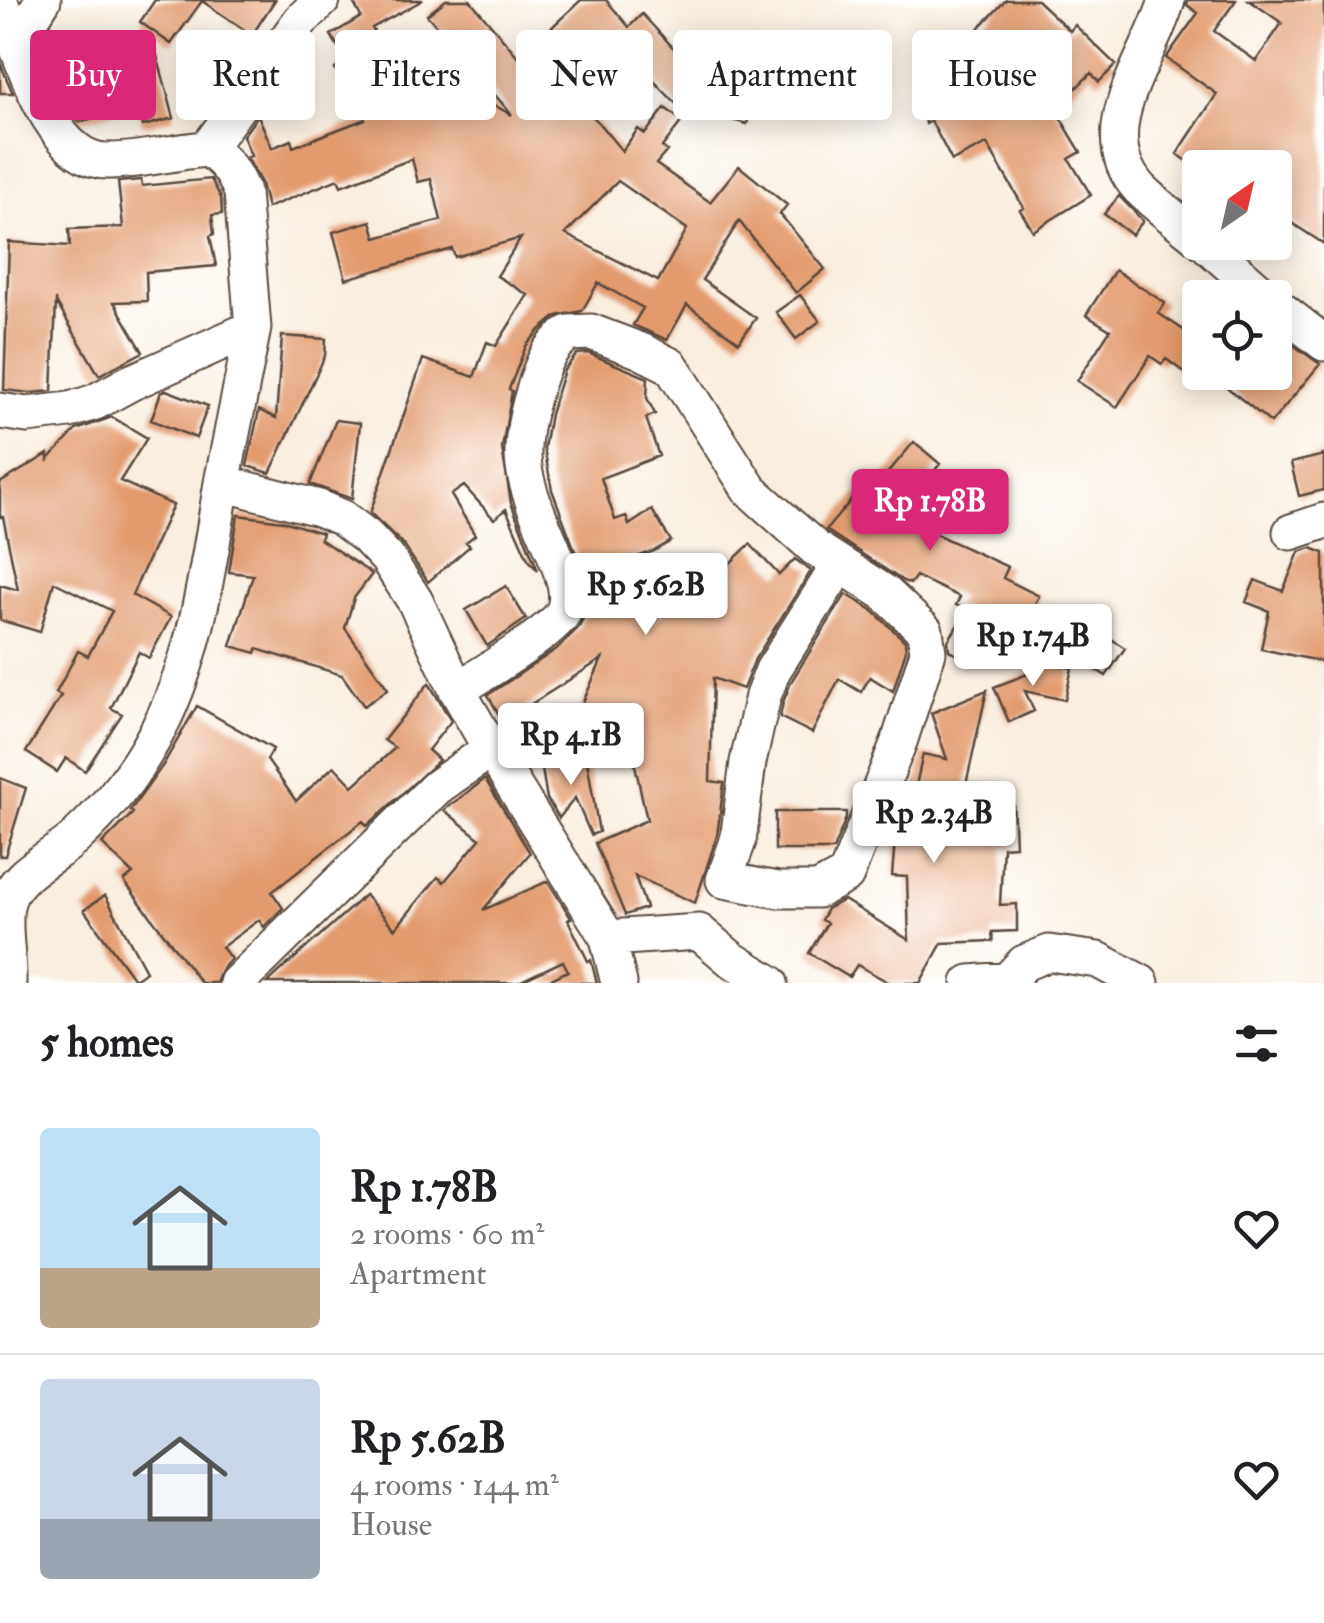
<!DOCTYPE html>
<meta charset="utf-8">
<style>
:root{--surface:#fff;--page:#f6f6f6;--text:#202124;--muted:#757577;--line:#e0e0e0;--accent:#db2777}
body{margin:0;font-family:"IM FELL Double Pica",serif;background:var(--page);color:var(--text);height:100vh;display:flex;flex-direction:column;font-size:38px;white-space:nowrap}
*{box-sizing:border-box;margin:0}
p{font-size:32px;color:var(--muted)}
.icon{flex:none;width:55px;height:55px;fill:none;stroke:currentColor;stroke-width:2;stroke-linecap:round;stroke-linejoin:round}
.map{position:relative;height:983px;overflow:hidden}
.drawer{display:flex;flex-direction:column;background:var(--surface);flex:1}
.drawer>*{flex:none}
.hud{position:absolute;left:30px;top:30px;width:1265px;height:90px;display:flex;gap:20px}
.needle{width:65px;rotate:34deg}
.fabs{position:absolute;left:1182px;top:150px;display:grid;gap:20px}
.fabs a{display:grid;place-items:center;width:110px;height:110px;border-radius:10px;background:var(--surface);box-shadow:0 5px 25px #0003;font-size:50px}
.price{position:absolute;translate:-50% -85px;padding:0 22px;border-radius:10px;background:#fff;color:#222;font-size:32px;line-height:65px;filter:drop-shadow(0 2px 5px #0008)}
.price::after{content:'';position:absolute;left:50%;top:60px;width:30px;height:22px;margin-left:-15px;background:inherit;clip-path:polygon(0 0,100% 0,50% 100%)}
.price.selected{background:var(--accent);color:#fff}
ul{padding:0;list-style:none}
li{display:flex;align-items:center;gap:30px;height:250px;padding:0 40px}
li+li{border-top:2px solid var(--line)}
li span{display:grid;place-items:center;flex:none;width:280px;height:200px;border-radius:10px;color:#555}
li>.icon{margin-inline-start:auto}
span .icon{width:120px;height:120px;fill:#fffc;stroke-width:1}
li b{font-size:42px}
h2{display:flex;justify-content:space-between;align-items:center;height:120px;padding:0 40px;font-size:42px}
.pill{padding:0 35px;border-radius:10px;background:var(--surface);box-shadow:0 5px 25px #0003;font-size:35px;line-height:90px}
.pill.selected{background:var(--accent);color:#fff}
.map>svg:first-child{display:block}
.building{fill:#e39b6e;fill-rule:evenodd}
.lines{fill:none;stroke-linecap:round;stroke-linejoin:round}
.minor-casing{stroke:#58473b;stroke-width:39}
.minor{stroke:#fff;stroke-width:35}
</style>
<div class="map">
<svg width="1324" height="983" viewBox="0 0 1324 983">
<rect width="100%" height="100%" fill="#fff"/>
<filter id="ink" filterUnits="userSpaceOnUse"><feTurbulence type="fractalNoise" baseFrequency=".01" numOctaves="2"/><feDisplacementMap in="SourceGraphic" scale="20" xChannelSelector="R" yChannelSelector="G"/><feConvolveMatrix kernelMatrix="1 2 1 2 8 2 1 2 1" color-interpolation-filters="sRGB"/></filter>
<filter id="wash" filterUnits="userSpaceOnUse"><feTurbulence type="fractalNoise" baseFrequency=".0048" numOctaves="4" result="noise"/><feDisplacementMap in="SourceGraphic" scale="40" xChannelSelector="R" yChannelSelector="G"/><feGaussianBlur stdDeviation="2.25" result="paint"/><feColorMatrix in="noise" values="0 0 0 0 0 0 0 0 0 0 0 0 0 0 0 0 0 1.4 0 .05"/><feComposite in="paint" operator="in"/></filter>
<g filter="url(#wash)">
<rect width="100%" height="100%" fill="#f9eedf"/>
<g id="blocks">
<path class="building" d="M 155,0 L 275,0 L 252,35 L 202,1 L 171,44 L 140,22 Z
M 352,0 L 423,0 L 372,28 L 409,90 L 422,66 L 512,115 L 427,15 L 446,0 L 470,0 L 519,58 L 581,0 L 606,0 L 629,27 L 642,14 L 703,80 L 755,93 L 747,124 L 678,106 L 631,57 L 582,103 L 622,151 L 638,129 L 645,134 L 665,108 L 682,121 L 662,147 L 667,151 L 656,164 L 710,202 L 739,166 L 787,205 L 780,214 L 825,269 L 796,293 L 739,221 L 702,280 L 756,318 L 739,342 L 687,305 L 667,340 L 633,325 L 643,308 L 598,283 L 582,311 L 557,316 L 540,330 L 526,346 L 509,389 L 512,391 L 502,448 L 511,503 L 538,571 L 528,559 L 506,509 L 494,519 L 464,486 L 451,495 L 475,535 L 466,542 L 470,546 L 428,582 L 403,544 L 370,513 L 423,359 L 474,377 L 487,342 L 496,346 L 528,295 L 497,276 L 521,238 L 455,257 L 452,249 L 346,279 L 333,232 L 371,221 L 376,238 L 441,220 L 431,179 L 418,182 L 412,159 L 341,186 L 338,179 L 267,208 L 261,183 L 247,157 L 251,156 L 243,136 L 258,115 L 272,148 L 291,140 L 293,147 L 365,119 L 335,69 L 347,62 L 331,35 L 361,17 ZM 618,181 L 687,229 L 658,281 L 565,234 Z
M 1006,0 L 1037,0 L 1070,31 L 1075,25 L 1116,65 L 1099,82 L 1091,73 L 1055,109 L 1081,152 L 1069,159 L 1091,195 L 1033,231 L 1020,210 L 1024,208 L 987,144 L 952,161 L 931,121 L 926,124 L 912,95 L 941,81 L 928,54 L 978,29 Z
M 1188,0 L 1236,0 L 1214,31 L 1256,61 L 1282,23 L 1249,0 L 1324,0 L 1324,244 L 1275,212 L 1275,168 L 1198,168 L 1177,154 L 1217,94 L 1166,58 L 1198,13 L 1187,5 Z
M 155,48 L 174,118 L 143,126 L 138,106 L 79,122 L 68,107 L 60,79 L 115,65 L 113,59 Z
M 0,62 L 7,80 L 13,93 L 0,93 Z
M 211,179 L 221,198 L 222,214 L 212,215 L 214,234 L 210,236 L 216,266 L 146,272 L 147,301 L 114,302 L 143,352 L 99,375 L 56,302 L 52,391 L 31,393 L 4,390 L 9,242 L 70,246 L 69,229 L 123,227 L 118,182 L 141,180 L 142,186 Z
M 1119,196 L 1143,221 L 1132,235 L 1104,214 Z
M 1115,270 L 1165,303 L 1158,313 L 1200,341 L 1200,384 L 1166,359 L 1162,364 L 1150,356 L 1117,407 L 1077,381 L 1110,330 L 1086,315 Z
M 800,295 L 820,321 L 796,339 L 776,312 Z
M 1275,332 L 1320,364 L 1271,423 L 1208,372 L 1275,372 Z
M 282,336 L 326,339 L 325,356 L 270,473 L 247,466 L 259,410 L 276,418 Z
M 588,353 L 648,378 L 647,398 L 655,414 L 646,418 L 659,456 L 601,478 L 615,520 L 626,516 L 629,525 L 652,510 L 671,541 L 654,551 L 596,571 L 638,616 L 646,608 L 656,620 L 690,579 L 702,590 L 750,544 L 779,575 L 795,559 L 811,571 L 755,659 L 743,689 L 713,678 L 710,781 L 724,783 L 717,836 L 695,903 L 635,876 L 646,908 L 625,915 L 595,843 L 647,820 L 633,756 L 571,729 L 602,659 L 503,722 L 488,695 L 558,648 L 579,627 L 586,612 L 585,577 L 552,490 L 544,448 L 550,414 L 564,370 L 577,354 Z
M 166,390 L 208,406 L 196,438 L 151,420 L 161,392 Z
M 112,417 L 147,438 L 120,481 L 173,505 L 132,595 L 171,617 L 149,658 L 139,652 L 111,708 L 122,714 L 85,771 L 66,758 L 57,772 L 26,752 L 61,696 L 56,693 L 78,651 L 88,656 L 112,611 L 54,582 L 40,632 L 0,620 L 0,585 L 18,590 L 3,517 L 0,517 L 0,483 L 48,454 L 48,460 L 76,430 Z
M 336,420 L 360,423 L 352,499 L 310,484 Z
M 914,442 L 940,464 L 896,516 L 1008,567 L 1003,578 L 1039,596 L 1028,617 L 1008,607 L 972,664 L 949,650 L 948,641 L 967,610 L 956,605 L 960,597 L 916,576 L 910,584 L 903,581 L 826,530 L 861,488 L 869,495 Z
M 1324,455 L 1324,490 L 1299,496 L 1291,463 Z
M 238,515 L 283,521 L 322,533 L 320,539 L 372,574 L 354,598 L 345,628 L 388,689 L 364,706 L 342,675 L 257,649 L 256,653 L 231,646 L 253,575 L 229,572 Z
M 1311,548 L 1324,553 L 1324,662 L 1261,649 L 1269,611 L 1246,602 L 1255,580 L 1283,591 L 1299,552 Z
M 506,586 L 526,619 L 487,646 L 466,610 Z
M 846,594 L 872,610 L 905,641 L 906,650 L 893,691 L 870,677 L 861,692 L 839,679 L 812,733 L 780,717 L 783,702 L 792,680 Z
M 1086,622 L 1125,648 L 1106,676 L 1067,651 Z
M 1045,662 L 1072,668 L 1065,700 L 1025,691 L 1034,711 L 1009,722 L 994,687 L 1043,668 Z
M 429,683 L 451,721 L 428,750 L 439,760 L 367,826 L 363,821 L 272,892 L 283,908 L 264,927 L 259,920 L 222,947 L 231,959 L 222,969 L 216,983 L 201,983 L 124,881 L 133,874 L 102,844 L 133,813 L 130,811 L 163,765 L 197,706 L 273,749 L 267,760 L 296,801 L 334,766 L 353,786 L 395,748 L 384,740 Z
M 987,690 L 962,803 L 1013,800 L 1015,846 L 1003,847 L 1000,905 L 1017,904 L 1017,931 L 992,932 L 993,941 L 942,943 L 920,983 L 890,983 L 857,965 L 849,977 L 809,953 L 827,923 L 821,920 L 827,909 L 844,900 L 909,940 L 907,877 L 892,876 L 896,827 L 889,825 L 900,796 L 913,799 L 923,754 L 947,759 L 931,713 Z
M 586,755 L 599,832 L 591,835 L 575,798 L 559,818 L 547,799 L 541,763 Z
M 0,778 L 26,788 L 5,856 L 0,856 Z
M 485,779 L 530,853 L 483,910 L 548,881 L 571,918 L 568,920 L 588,961 L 591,960 L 597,983 L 543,983 L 568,971 L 563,961 L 517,983 L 267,983 L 365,895 L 395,929 L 438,877 L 444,882 L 480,839 L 444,810 Z
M 775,812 L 846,812 L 846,818 L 833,850 L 775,850 Z
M 105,895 L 146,971 L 134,979 L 84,910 Z"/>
</g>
</g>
<g filter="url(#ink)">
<use href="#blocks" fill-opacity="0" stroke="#58473b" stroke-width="2.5"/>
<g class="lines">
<defs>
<path id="minor" d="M 1167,0 C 1151,58 1087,132 1140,189 C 1158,207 1181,223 1200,239
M 0,2 C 20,48 48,161 107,161 C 140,162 174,151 207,149 C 226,160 233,172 242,192 L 253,328 L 222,483
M 17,41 L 43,0
M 207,149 L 301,20 L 322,0
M 1204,242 L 1267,298
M 1275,305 L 1324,343
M 0,411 L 27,415 L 70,410 L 95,402 L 130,383 L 253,328
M 1291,532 L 1324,521
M 457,690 C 479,676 551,633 563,613 C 568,604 567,593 565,583 C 554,543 530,508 524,467 C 520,442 527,414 534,391 C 541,367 548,347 569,333 L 591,332 L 641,351 L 671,366 L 750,490 L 815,548 L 885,593 L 925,631 L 928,652 L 900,739 L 846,875 L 818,890 L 778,890 L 724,880 L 738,841 L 748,762 L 763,696 L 773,670 L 840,564
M 608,938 L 699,932 L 731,959 L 770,983
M 8,983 C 9,958 2,930 6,906 C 12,873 54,858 76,837 C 105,810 132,777 152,741 C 197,661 207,572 222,483 L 319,508 L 342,518 L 367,537 L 387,558 L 415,601 L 457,690 L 491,749 L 608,938 L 619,983
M 237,983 L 437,787 L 491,749
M 970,983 L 1008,980 L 1024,963 L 1049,953 L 1098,960 L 1141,983"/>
</defs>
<use href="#minor" class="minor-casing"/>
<use href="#minor" class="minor"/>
</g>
</g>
</svg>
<div class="fabs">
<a><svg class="needle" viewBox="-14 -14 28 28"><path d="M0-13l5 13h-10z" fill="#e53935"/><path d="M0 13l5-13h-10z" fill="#757577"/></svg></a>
<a><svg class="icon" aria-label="locate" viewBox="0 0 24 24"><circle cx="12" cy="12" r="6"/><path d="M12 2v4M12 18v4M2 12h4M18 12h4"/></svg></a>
</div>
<b class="price selected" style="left:930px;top:554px">Rp 1.78B</b>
<b class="price" style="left:646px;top:638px">Rp 5.62B</b>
<b class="price" style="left:1033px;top:689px">Rp 1.74B</b>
<b class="price" style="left:571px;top:788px">Rp 4.1B</b>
<b class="price" style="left:934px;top:866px">Rp 2.34B</b>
<div class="hud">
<a class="pill selected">Buy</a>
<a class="pill">Rent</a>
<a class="pill">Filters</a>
<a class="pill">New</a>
<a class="pill">Apartment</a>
<a class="pill">House</a>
</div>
</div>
<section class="drawer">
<h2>5 homes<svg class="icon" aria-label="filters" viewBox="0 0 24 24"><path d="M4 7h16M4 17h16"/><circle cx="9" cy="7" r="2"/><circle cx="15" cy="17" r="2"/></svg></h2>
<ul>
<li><span style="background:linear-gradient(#bfe0f5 70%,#b9a48a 0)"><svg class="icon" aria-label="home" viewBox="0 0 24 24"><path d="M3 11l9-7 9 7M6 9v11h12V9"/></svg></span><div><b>Rp 1.78B</b><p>2 rooms · 60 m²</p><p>Apartment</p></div><svg class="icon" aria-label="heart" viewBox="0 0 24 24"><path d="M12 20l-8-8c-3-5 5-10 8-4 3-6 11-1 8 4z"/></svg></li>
<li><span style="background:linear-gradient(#c9d6e8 70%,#9aa5b1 0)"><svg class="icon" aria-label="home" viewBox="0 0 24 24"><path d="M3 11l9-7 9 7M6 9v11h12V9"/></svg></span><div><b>Rp 5.62B</b><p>4 rooms · 144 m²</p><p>House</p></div><svg class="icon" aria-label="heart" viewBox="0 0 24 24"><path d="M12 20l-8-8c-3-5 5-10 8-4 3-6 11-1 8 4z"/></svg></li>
</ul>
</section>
